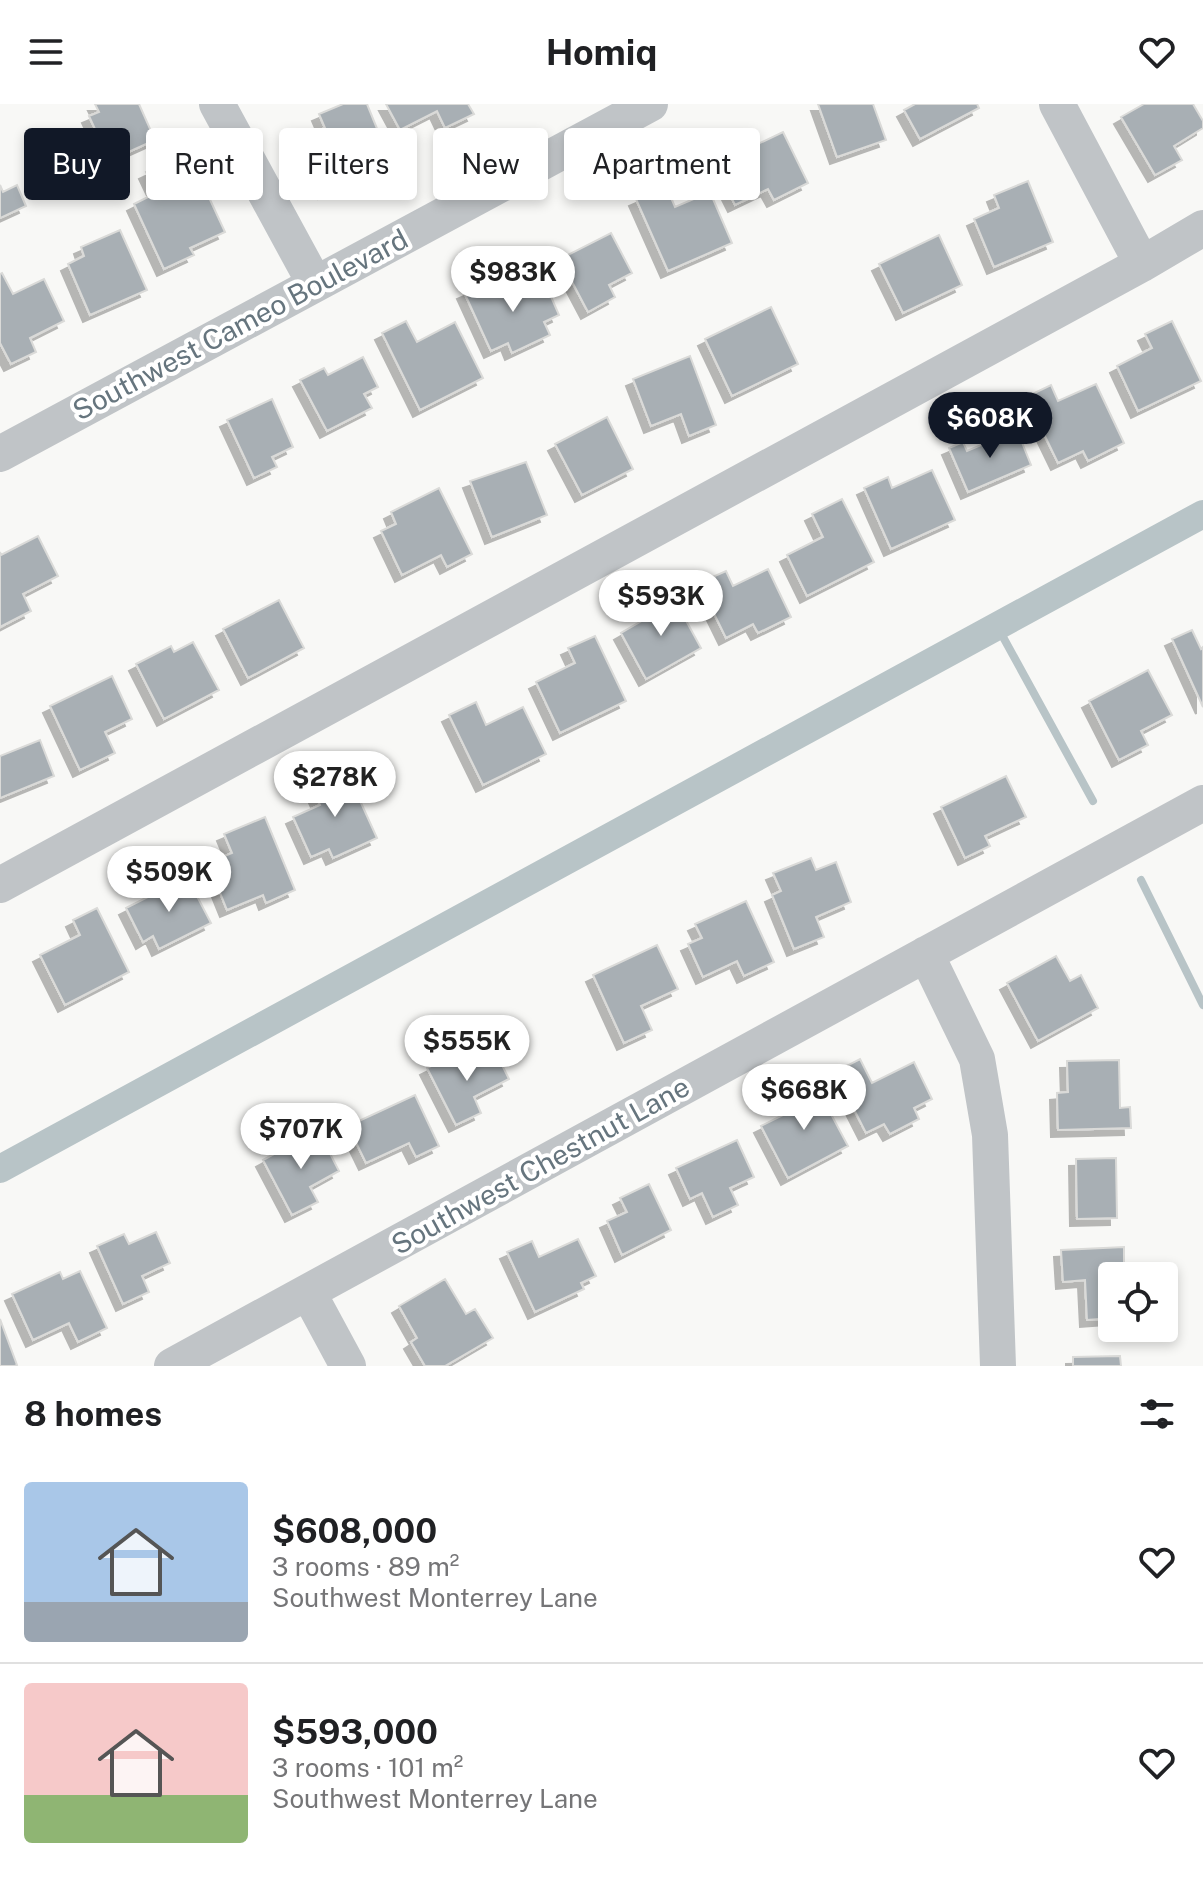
<!DOCTYPE html>
<meta charset="utf-8">
<style>
:root{--surface:#fff;--page:#f6f6f6;--text:#202124;--muted:#757577;--line:#e0e0e0;--accent:#111827}
body{margin:0;font-family:"Public Sans",sans-serif;background:var(--page);color:var(--text);height:100vh;display:flex;flex-direction:column;font-size:30px;white-space:nowrap}
*{box-sizing:border-box;margin:0}
p{font-size:26px;color:var(--muted)}
.icon{flex:none;width:44px;height:44px;fill:none;stroke:currentColor;stroke-width:2;stroke-linecap:round;stroke-linejoin:round}
.map{position:relative;height:1262px;overflow:hidden}
.side{display:flex;flex-direction:column;background:var(--surface);flex:1}
.side>*{flex:none}
.guide{position:absolute;left:24px;top:24px;width:800px;height:72px;display:flex;gap:16px}
.buttons{position:absolute;left:1098px;top:1158px;display:grid;gap:16px}
.buttons a{display:grid;place-items:center;width:80px;height:80px;border-radius:8px;background:var(--surface);box-shadow:0 4px 12px #0003;font-size:40px}
.price{position:absolute;translate:-50% -68px;padding:0 18px;border-radius:28px;background:#fff;color:#222;font-size:26px;line-height:52px;filter:drop-shadow(0 2px 4px #0008)}
.price::after{content:'';position:absolute;left:50%;top:48px;width:24px;height:18px;margin-left:-12px;background:inherit;clip-path:polygon(0 0,100% 0,50% 100%)}
.price.selected{background:var(--accent);color:#fff}
ul{padding:0;list-style:none}
li{display:flex;align-items:center;gap:24px;height:200px;padding:0 24px}
li+li{border-top:2px solid var(--line)}
li span{display:grid;place-items:center;flex:none;width:224px;height:160px;border-radius:8px;color:#555}
li>.icon{margin-inline-start:auto}
span .icon{width:96px;height:96px;fill:#fffc;stroke-width:1}
li b{font-size:34px}
h2{display:flex;justify-content:space-between;align-items:center;height:96px;padding:0 24px;font-size:34px}
.tag{padding:0 28px;border-radius:8px;background:var(--surface);box-shadow:0 4px 12px #0003;font-size:28px;line-height:72px}
.tag.selected{background:var(--accent);color:#fff}
header{display:flex;justify-content:space-between;align-items:center;height:104px;padding:0 24px;background:var(--surface);font-size:36px;font-weight:700}
.map>svg:first-child{display:block}
.lines{fill:none;stroke-linecap:round;stroke-linejoin:round}
.stream{stroke:#b8c4c7;stroke-width:8}
.canal{stroke:#b8c4c7;stroke-width:28}
.building{fill:#a8afb4;stroke:#dadad8;stroke-width:2;filter:url(#shadow)}
.minor{stroke:#c0c4c7;stroke-width:36}
.labels{text-anchor:middle;dominant-baseline:central;stroke-width:8;stroke-linejoin:round;paint-order:stroke}
.street-label{font-size:28px;fill:#66757e;stroke:#fff}
</style>
<header><svg class="icon" aria-label="menu" viewBox="0 0 24 24"><path d="M4 6h16M4 12h16M4 18h16"/></svg>Homiq<svg class="icon" aria-label="heart" viewBox="0 0 24 24"><path d="M12 20l-8-8c-3-5 5-10 8-4 3-6 11-1 8 4z"/></svg></header>
<div class="map">
<svg width="1203" height="1262" viewBox="0 0 1203 1262">
<defs>
<filter id="shadow"><feDropShadow dx="-7" dy="7" stdDeviation="0" flood-color="#0004"/></filter>
</defs>
<rect width="100%" height="100%" fill="#f8f8f6"/>
<g class="lines">
<path class="stream" d="M 997,522 L 1093,697
M 1141,776 L 1203,901"/>
<path class="canal" d="M 0,1065 L 1203,410"/>
</g>
<path class="building" d="M 95,0 L 139,0 L 155,36 L 122,51 L 113,30 L 100,36 L 89,12 L 99,8 Z
M 343,0 L 367,0 L 389,54 L 366,64 L 364,60 L 342,69 L 346,79 L 325,88 L 301,33 L 325,24 L 319,10 Z
M 386,0 L 468,0 L 474,10 L 445,24 L 437,7 L 400,26 Z
M 818,0 L 873,0 L 886,36 L 837,53 Z
M 915,0 L 977,0 L 979,4 L 920,35 L 904,6 Z
M 1144,0 L 1193,0 L 1203,17 L 1203,24 L 1174,42 L 1182,56 L 1155,71 L 1121,13 Z
M 783,28 L 808,79 L 774,96 L 768,85 L 735,101 L 710,51 L 735,39 L 739,49 Z
M 188,48 L 225,128 L 190,144 L 194,151 L 164,165 L 134,100 L 156,89 L 146,68 Z
M 1028,77 L 1053,138 L 994,163 L 974,115 L 999,104 L 994,91 Z
M 0,81 L 3,88 L 17,81 L 26,102 L 0,114 Z
M 666,82 L 675,103 L 710,88 L 732,139 L 668,167 L 636,95 Z
M 120,126 L 147,186 L 90,211 L 68,160 L 84,152 L 81,143 Z
M 611,129 L 632,169 L 609,181 L 615,193 L 588,208 L 560,155 Z
M 939,131 L 962,181 L 903,209 L 879,160 Z
M 2,169 L 13,190 L 44,175 L 64,217 L 30,234 L 36,248 L 11,260 L 0,239 L 0,170 Z
M 543,174 L 559,211 L 544,218 L 550,231 L 512,249 L 508,239 L 491,247 L 464,188 L 492,176 L 500,193 Z
M 771,203 L 798,260 L 732,292 L 705,235 Z
M 406,217 L 417,238 L 455,218 L 483,274 L 420,306 L 382,229 Z
M 1172,217 L 1201,277 L 1138,307 L 1117,262 L 1152,244 L 1145,230 Z
M 690,252 L 716,321 L 689,332 L 681,310 L 651,322 L 633,275 Z
M 363,253 L 378,283 L 364,290 L 372,304 L 327,327 L 300,276 L 324,264 L 328,271 Z
M 1096,280 L 1124,339 L 1088,357 L 1083,347 L 1058,359 L 1026,293 L 1051,281 L 1058,297 Z
M 272,295 L 293,343 L 272,353 L 277,363 L 254,374 L 227,316 Z
M 607,313 L 633,365 L 582,391 L 555,340 Z
M 1017,326 L 1031,361 L 968,388 L 949,344 L 963,338 L 967,347 Z
M 526,358 L 547,411 L 492,433 L 470,377 Z
M 932,366 L 955,416 L 891,445 L 864,384 L 888,373 L 892,384 Z
M 439,384 L 472,450 L 447,463 L 441,451 L 402,471 L 381,427 L 396,420 L 391,408 Z
M 842,395 L 874,458 L 807,492 L 787,451 L 823,433 L 812,410 Z
M 38,432 L 58,472 L 23,490 L 31,507 L 0,523 L 0,448 L 1,451 Z
M 768,465 L 791,513 L 758,529 L 753,520 L 726,534 L 699,479 L 726,467 L 733,482 Z
M 671,489 L 701,544 L 646,575 L 621,529 L 652,511 L 647,502 Z
M 279,496 L 304,544 L 248,574 L 223,525 Z
M 1192,526 L 1201,545 L 1203,543 L 1203,603 L 1172,535 Z
M 595,532 L 626,597 L 560,629 L 536,578 L 575,559 L 568,544 Z
M 193,538 L 219,586 L 164,615 L 136,560 L 171,542 L 174,548 Z
M 1148,566 L 1172,611 L 1141,627 L 1148,641 L 1119,656 L 1089,597 Z
M 112,572 L 132,615 L 105,628 L 115,649 L 80,666 L 50,602 Z
M 476,598 L 486,621 L 523,603 L 546,650 L 483,681 L 449,611 Z
M 40,636 L 54,672 L 0,694 L 0,652 Z
M 347,668 L 377,734 L 333,754 L 329,745 L 311,753 L 293,713 L 320,701 L 312,683 Z
M 1006,672 L 1026,713 L 985,732 L 990,742 L 965,754 L 941,703 Z
M 265,713 L 295,786 L 266,799 L 263,791 L 227,806 L 208,759 L 232,749 L 224,730 Z
M 811,754 L 816,766 L 836,758 L 851,798 L 816,813 L 824,833 L 794,845 L 772,791 L 781,787 L 773,769 Z
M 187,773 L 211,819 L 159,845 L 153,832 L 143,838 L 126,804 Z
M 746,797 L 774,858 L 744,872 L 737,857 L 703,873 L 688,840 L 702,834 L 695,820 Z
M 97,804 L 129,868 L 65,901 L 40,851 L 80,831 L 73,816 Z
M 657,841 L 678,885 L 641,902 L 652,926 L 624,939 L 593,871 Z
M 1056,852 L 1070,877 L 1081,871 L 1098,904 L 1038,937 L 1007,879 Z
M 494,945 L 509,975 L 474,993 L 481,1009 L 456,1021 L 427,964 L 455,950 L 461,962 Z
M 860,955 L 872,979 L 914,958 L 932,995 L 914,1004 L 919,1015 L 890,1030 L 884,1020 L 866,1029 L 835,968 Z
M 1119,956 L 1120,1004 L 1130,1003 L 1131,1024 L 1058,1026 L 1057,989 L 1068,988 L 1067,957 Z
M 815,980 L 848,1042 L 788,1074 L 761,1022 L 789,1008 L 783,997 Z
M 415,991 L 439,1042 L 416,1053 L 409,1039 L 366,1059 L 348,1022 Z
M 318,1026 L 339,1067 L 310,1083 L 318,1098 L 292,1111 L 263,1056 Z
M 737,1036 L 754,1073 L 730,1084 L 738,1101 L 713,1113 L 702,1089 L 690,1095 L 676,1064 Z
M 1116,1054 L 1117,1114 L 1077,1115 L 1076,1055 Z
M 649,1080 L 671,1126 L 622,1151 L 607,1117 L 627,1108 L 620,1094 Z
M 156,1128 L 170,1159 L 142,1172 L 149,1188 L 123,1200 L 97,1142 L 124,1130 L 129,1140 Z
M 578,1135 L 596,1172 L 581,1179 L 584,1185 L 535,1208 L 507,1148 L 532,1137 L 539,1153 Z
M 1124,1143 L 1124,1160 L 1142,1159 L 1142,1172 L 1112,1172 L 1112,1214 L 1087,1216 L 1085,1176 L 1063,1178 L 1061,1146 Z
M 80,1167 L 107,1224 L 78,1238 L 69,1219 L 33,1236 L 12,1190 L 60,1168 L 63,1175 Z
M 445,1175 L 466,1210 L 475,1205 L 493,1234 L 445,1262 L 425,1262 L 411,1238 L 417,1234 L 399,1202 Z
M 0,1215 L 17,1261 L 15,1262 L 0,1262 Z
M 1120,1252 L 1121,1262 L 1073,1262 L 1073,1253 Z"/>
<g class="lines">
<path class="minor" d="M 217,0 L 315,180
M 1057,0 L 1142,160
M 0,350 L 650,0
M 0,781 L 1142,160 L 1203,124
M 926,850 L 977,955 L 990,1031 L 998,1262
M 308,1188 L 348,1262
M 172,1262 L 1203,699"/>
</g>
<g class="labels">
<g class="street-label">
<text transform="translate(240 220) rotate(-28)">Southwest Cameo Boulevard</text>
<text transform="translate(540 1061) rotate(-29)">Southwest Chestnut Lane</text>
</g>
</g>
</svg>
<div class="buttons">
<a><svg class="icon" aria-label="locate" viewBox="0 0 24 24"><circle cx="12" cy="12" r="6"/><path d="M12 2v4M12 18v4M2 12h4M18 12h4"/></svg></a>
</div>
<b class="price" style="left:513px;top:210px">$983K</b>
<b class="price selected" style="left:990px;top:356px">$608K</b>
<b class="price" style="left:661px;top:534px">$593K</b>
<b class="price" style="left:335px;top:715px">$278K</b>
<b class="price" style="left:169px;top:810px">$509K</b>
<b class="price" style="left:467px;top:979px">$555K</b>
<b class="price" style="left:804px;top:1028px">$668K</b>
<b class="price" style="left:301px;top:1067px">$707K</b>
<div class="guide">
<a class="tag selected">Buy</a>
<a class="tag">Rent</a>
<a class="tag">Filters</a>
<a class="tag">New</a>
<a class="tag">Apartment</a>
</div>
</div>
<section class="side">
<h2>8 homes<svg class="icon" aria-label="filters" viewBox="0 0 24 24"><path d="M4 7h16M4 17h16"/><circle cx="9" cy="7" r="2"/><circle cx="15" cy="17" r="2"/></svg></h2>
<ul>
<li><span style="background:linear-gradient(#a9c7e8 75%,#9aa5b1 0)"><svg class="icon" aria-label="home" viewBox="0 0 24 24"><path d="M3 11l9-7 9 7M6 9v11h12V9"/></svg></span><div><b>$608,000</b><p>3 rooms · 89 m²</p><p>Southwest Monterrey Lane</p></div><svg class="icon" aria-label="heart" viewBox="0 0 24 24"><path d="M12 20l-8-8c-3-5 5-10 8-4 3-6 11-1 8 4z"/></svg></li>
<li><span style="background:linear-gradient(#f6c9c9 70%,#8fb573 0)"><svg class="icon" aria-label="home" viewBox="0 0 24 24"><path d="M3 11l9-7 9 7M6 9v11h12V9"/></svg></span><div><b>$593,000</b><p>3 rooms · 101 m²</p><p>Southwest Monterrey Lane</p></div><svg class="icon" aria-label="heart" viewBox="0 0 24 24"><path d="M12 20l-8-8c-3-5 5-10 8-4 3-6 11-1 8 4z"/></svg></li>
</ul>
</section>
